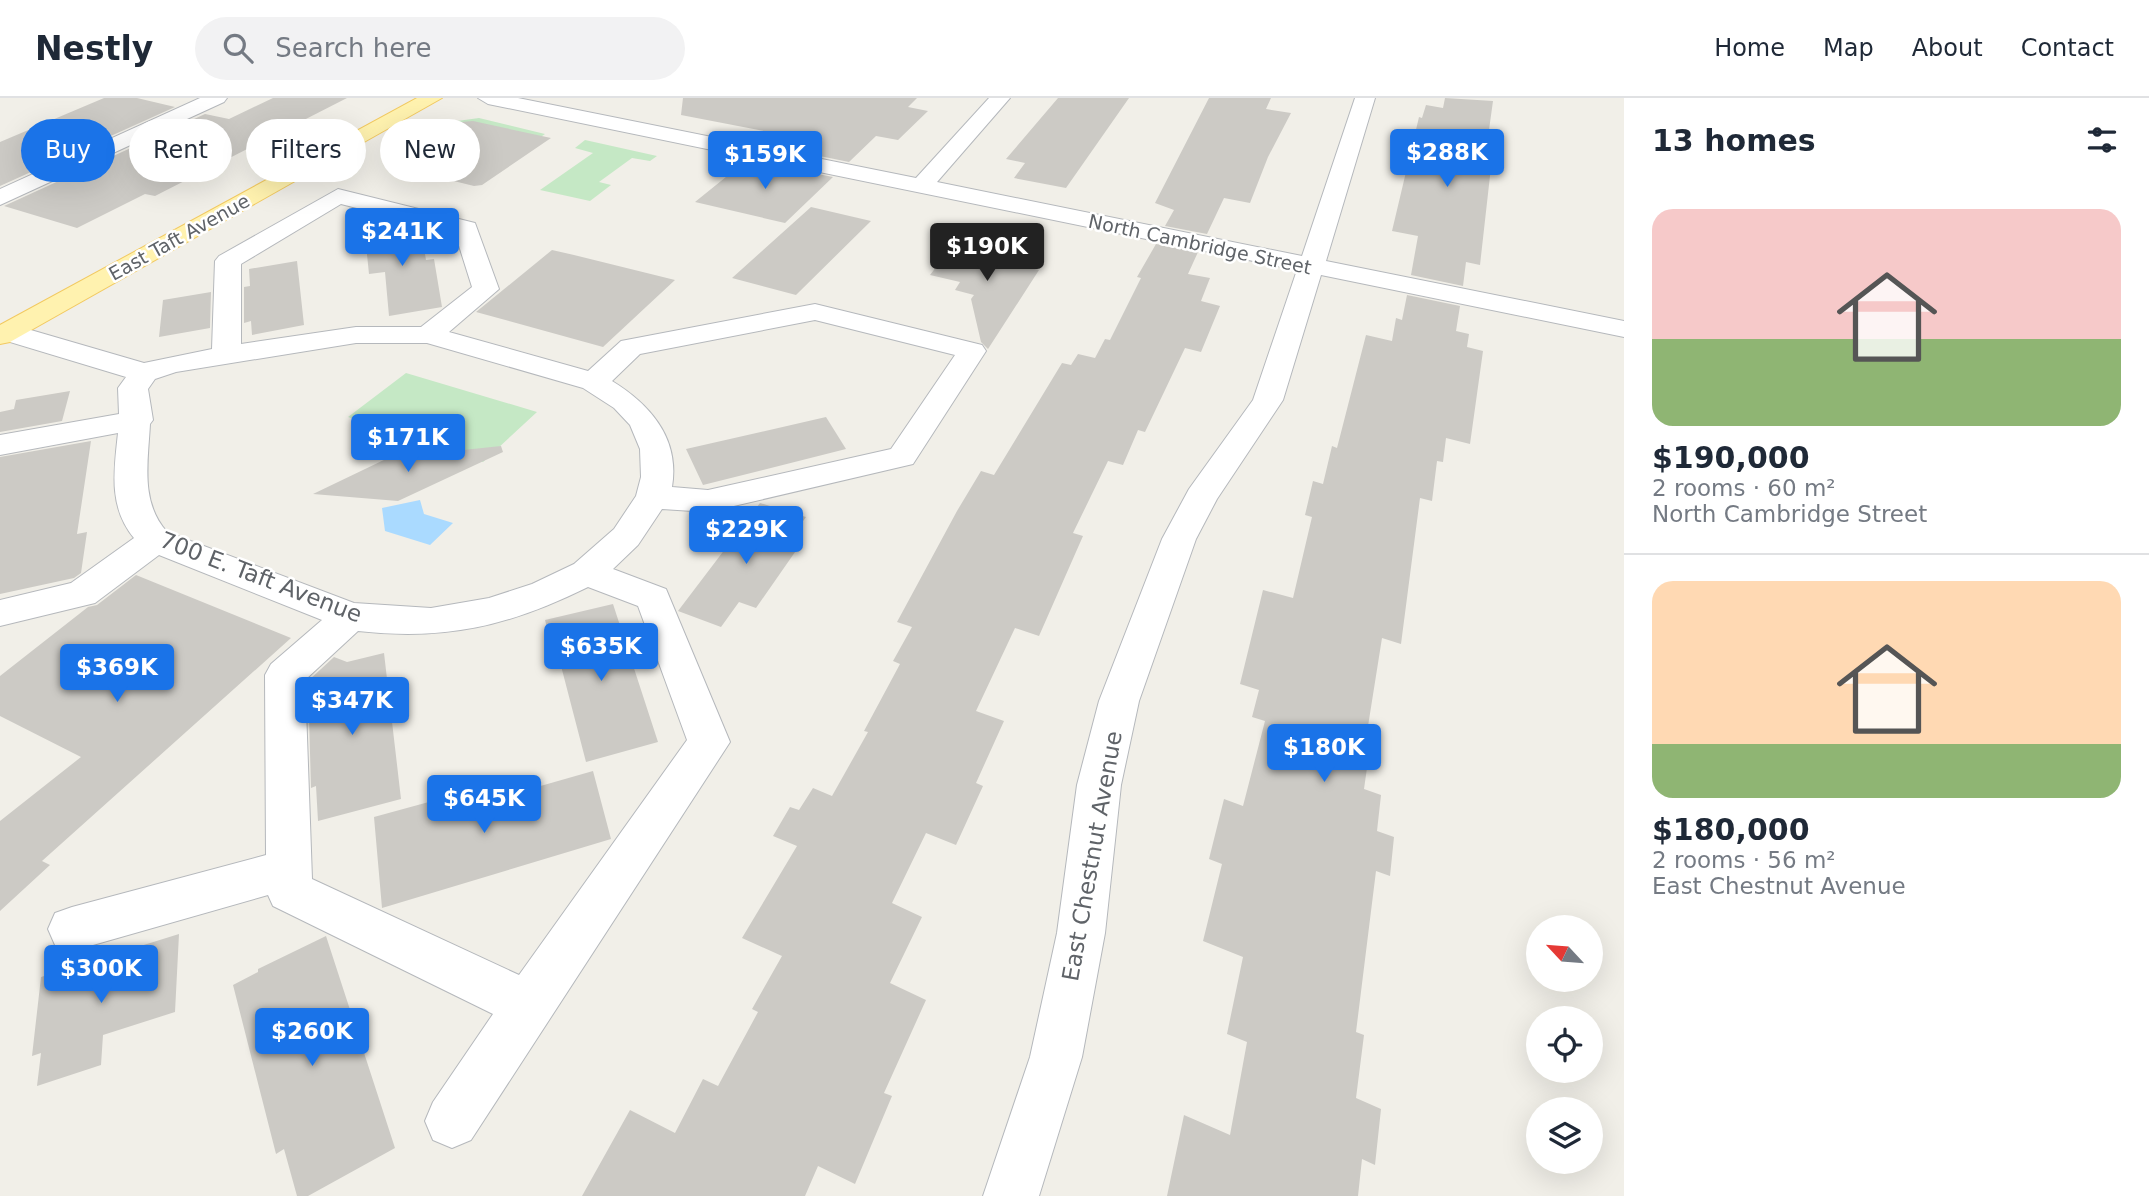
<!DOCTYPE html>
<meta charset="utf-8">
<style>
:root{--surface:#fff;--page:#f2f2f3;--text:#1f2937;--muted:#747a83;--line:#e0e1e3;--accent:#1a73e8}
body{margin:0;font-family:"DejaVu Sans",sans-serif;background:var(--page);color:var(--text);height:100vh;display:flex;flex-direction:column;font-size:26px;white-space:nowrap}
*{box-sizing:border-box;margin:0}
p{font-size:23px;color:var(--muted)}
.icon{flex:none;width:38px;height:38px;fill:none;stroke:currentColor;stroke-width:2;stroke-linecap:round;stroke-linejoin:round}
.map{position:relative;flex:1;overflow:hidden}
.drawer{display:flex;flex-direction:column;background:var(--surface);width:525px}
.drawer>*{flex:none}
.hud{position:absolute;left:21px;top:21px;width:665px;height:63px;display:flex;gap:14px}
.needle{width:46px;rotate:296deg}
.buttons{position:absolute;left:1526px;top:817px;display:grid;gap:14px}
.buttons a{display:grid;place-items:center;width:77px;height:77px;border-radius:50%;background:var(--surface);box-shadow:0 7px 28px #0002;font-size:35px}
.price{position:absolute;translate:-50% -60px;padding:0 16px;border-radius:7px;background:var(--accent);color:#fff;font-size:23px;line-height:46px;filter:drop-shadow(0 2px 4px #0008)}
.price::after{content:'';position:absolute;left:50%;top:42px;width:21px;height:16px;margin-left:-10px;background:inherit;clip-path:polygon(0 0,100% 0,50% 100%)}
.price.active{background:#222;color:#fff}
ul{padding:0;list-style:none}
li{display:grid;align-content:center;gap:14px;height:371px;padding:0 28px}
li+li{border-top:2px solid var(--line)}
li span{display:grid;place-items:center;height:217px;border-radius:21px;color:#555}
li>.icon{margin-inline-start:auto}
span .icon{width:126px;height:126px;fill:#fffc;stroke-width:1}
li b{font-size:30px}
h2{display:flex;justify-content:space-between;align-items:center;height:84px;padding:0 28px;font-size:30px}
.chip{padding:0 24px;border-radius:32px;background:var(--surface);box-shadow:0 7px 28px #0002;font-size:24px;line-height:63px}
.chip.active{background:var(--accent);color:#fff}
header{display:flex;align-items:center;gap:42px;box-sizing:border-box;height:98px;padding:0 35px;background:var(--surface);border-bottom:2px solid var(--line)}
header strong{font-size:33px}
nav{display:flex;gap:38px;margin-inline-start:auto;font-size:24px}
.search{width:490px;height:63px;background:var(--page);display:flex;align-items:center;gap:18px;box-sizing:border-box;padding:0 24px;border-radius:38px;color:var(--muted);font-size:26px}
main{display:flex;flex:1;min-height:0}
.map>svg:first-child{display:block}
.green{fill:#c5e8c5}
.water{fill:#aadaff}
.building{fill:#cccac5}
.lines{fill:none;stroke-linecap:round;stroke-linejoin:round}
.minor-casing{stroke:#b5b8bc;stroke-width:2}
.major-casing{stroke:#f2c960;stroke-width:2}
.minor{fill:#fff;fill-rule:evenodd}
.major{fill:#fff2af;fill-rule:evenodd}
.labels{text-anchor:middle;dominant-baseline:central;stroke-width:5;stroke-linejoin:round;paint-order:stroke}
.far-street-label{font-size:19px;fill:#5f6368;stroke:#fff}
.street-label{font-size:23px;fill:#5f6368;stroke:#fff}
</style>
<header>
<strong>Nestly</strong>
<div class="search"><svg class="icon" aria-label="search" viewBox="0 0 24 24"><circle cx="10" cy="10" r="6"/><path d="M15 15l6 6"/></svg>Search here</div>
<nav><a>Home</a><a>Map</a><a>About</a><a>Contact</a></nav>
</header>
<main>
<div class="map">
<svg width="1624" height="1098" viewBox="0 0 1624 1098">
<rect width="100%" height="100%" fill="#f1efe8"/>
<path class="green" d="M 479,20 L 545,36 L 530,46 L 462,24 L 453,29 L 454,33 L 431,42 L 432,46 L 414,52 L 415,58 L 435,64 L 398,53 L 450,24 Z
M 585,42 L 657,58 L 650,63 L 632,60 L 599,84 L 611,87 L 590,103 L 540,92 L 593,55 L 575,50 Z
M 406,275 L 537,314 L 483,364 L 348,319 Z"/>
<path class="water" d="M 420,402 L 424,416 L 453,425 L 430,447 L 385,433 L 382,410 Z"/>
<path class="building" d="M 104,0 L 137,0 L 175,9 L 0,88 L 0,44 Z
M 273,0 L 347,0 L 155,98 L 145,96 L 77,130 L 4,108 L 205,16 L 229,21 Z
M 683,0 L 917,0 L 908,9 L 928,13 L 898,42 L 876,38 L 849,64 L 766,47 L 779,36 L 681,17 Z
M 1058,0 L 1129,0 L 1066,90 L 1014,80 L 1025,65 L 1006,61 Z
M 1209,0 L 1271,0 L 1266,11 L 1291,15 L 1268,59 L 1250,105 L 1224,100 L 1207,136 L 1165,128 L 1174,112 L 1155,105 Z
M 1445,0 L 1493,3 L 1484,68 L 1491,69 L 1480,167 L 1466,164 L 1463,188 L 1411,177 L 1418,138 L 1392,133 L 1419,19 L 1422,20 L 1426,7 L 1443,10 Z
M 473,23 L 551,40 L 482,87 L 474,88 L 389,67 L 462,24 Z
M 747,62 L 833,79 L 785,125 L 695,104 Z
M 811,109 L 871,123 L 796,197 L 732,180 Z
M 394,122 L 407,126 L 412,152 L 424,150 L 426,162 L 434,161 L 442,209 L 389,218 L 385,174 L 369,176 L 364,127 Z
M 956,143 L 1025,157 L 1018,167 L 1039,172 L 988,251 L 981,244 L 971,201 L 974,197 L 955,192 L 960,184 L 930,177 Z
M 1156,146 L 1198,154 L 1188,176 L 1210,180 L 1201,203 L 1220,208 L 1201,254 L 1185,250 L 1145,334 L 1138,332 L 1123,367 L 1108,363 L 1073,435 L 1083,438 L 1039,538 L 1015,530 L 976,613 L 1004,623 L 976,685 L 983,688 L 956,747 L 926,735 L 892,805 L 922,819 L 890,885 L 926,902 L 884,995 L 892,998 L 855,1086 L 818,1068 L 805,1098 L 582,1098 L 630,1012 L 675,1035 L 703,981 L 718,988 L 758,914 L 752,911 L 782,858 L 742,840 L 797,748 L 773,738 L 790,709 L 799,712 L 813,690 L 832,698 L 868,634 L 864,633 L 900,566 L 893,563 L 912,529 L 897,524 L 957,413 L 981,373 L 994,377 L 1062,265 L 1071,267 L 1078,256 L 1095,260 L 1105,241 L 1110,242 L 1141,180 L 1137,179 Z
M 552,152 L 574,157 L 675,182 L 603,249 L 476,214 Z
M 297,163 L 304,227 L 252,237 L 251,223 L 244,225 L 244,189 L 250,188 L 249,171 Z
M 211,194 L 210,230 L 159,239 L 163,202 Z
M 1407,197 L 1460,208 L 1456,233 L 1469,236 L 1467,249 L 1483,253 L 1470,346 L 1446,340 L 1443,364 L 1437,363 L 1432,403 L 1420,400 L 1401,546 L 1382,540 L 1365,647 L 1370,649 L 1364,691 L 1381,697 L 1377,733 L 1394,739 L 1390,778 L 1376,773 L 1356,934 L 1364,937 L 1356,1000 L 1381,1011 L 1375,1067 L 1362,1061 L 1358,1098 L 1167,1098 L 1184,1017 L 1230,1037 L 1247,944 L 1227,936 L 1243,859 L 1203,843 L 1222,766 L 1209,761 L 1224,701 L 1243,708 L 1265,623 L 1252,619 L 1259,592 L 1240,586 L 1263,492 L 1293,500 L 1312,419 L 1305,417 L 1313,383 L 1323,386 L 1332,348 L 1337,350 L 1366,237 L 1392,243 L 1396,220 L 1402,222 Z
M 70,293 L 62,323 L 0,334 L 0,314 L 14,311 L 16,302 Z
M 826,319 L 846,351 L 703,387 L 686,351 Z
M 91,343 L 77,436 L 87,434 L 81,475 L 74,480 L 0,496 L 0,359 Z
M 501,348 L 503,354 L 398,403 L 313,396 L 388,360 Z
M 760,405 L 806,419 L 790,441 L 802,444 L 756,510 L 739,504 L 721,529 L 678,513 Z
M 136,477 L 291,540 L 42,763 L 50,767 L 0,813 L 0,723 L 81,659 L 0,618 L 0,578 L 88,509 L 97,507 Z
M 613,506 L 658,644 L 586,664 L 560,564 L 556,565 L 545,522 Z
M 384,555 L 401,701 L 318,723 L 316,688 L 311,690 L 308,583 L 334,559 L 347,564 Z
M 593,673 L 611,741 L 382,810 L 374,719 L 513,681 L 516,695 Z
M 179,836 L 175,914 L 103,937 L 101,967 L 37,988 L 41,955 L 32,958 L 41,879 Z
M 326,838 L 395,1050 L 308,1098 L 297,1098 L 284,1051 L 276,1056 L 233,887 L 258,874 L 258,871 Z"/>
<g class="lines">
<defs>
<path id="minor" d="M 200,0 L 227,0 L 224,4 L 0,107 L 0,91 Z
M 478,0 L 518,0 L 916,80 L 989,0 L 1010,0 L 937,84 L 1302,158 L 1355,0 L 1375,0 L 1326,163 L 1624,223 L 1624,239 L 1321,177 L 1283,302 L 1217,401 L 1196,441 L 1139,603 L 1121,687 L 1105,835 L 1082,959 L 1039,1098 L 983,1098 L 1030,959 L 1057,835 L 1077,687 L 1099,603 L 1162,441 L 1189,391 L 1253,302 L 1297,172 L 488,6 Z
M 338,91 L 475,125 L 499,191 L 449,234 L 588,273 L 621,243 L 815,206 L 982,247 L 986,253 L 913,366 L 708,414 L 662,411 L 638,447 L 613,471 L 666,491 L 730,644 L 471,1042 L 452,1050 L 433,1042 L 425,1023 L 433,1004 L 493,916 L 273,808 L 268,797 L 72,853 L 55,847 L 48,831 L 55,815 L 72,809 L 266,757 L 265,577 L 271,566 L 322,522 L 159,457 L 95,505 L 0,528 L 0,502 L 71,485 L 134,440 C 108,409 114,372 118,335 L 0,357 L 0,337 L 119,316 L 118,290 L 126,279 L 0,241 L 0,227 L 17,228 L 144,265 L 212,251 L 215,163 L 219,158 ZM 341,106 L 455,135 L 472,189 L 421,229 L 356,229 L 241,246 L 241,166 ZM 815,222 L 955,257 L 891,351 L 708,392 L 672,389 C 680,341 651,307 612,283 L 640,256 ZM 356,245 L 427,245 L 583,290 L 614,310 L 630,327 L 640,351 L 641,379 L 636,398 L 614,431 L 574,466 L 532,486 L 489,500 L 431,510 L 354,505 L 167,434 C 140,404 148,364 150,326 L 153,322 L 148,291 L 155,281 L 176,274 ZM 588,489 L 638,508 L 687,642 L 519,877 L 312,781 L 305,582 L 358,533 C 446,543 509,528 588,489 Z"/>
<path id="major" d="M 417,0 L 442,0 L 10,244 L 0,246 L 0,227 Z"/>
</defs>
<use href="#minor" class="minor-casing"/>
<use href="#major" class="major-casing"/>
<use href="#minor" class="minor"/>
<use href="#major" class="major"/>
</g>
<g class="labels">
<g class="far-street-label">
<text transform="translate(179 139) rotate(-29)">East Taft Avenue</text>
<text transform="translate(1200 146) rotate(12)">North Cambridge Street</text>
</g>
<g class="street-label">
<text transform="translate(261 479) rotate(21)">700 E. Taft Avenue</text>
<text transform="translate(1092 758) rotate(-80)">East Chestnut Avenue</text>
</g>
</g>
</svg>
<div class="buttons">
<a><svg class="needle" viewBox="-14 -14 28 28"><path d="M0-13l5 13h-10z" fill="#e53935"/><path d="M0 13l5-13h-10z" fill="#747a83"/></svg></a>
<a><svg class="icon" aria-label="locate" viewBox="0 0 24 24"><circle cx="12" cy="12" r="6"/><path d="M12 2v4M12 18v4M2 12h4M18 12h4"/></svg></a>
<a><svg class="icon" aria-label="layers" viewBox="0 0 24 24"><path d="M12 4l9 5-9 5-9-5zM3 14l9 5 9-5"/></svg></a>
</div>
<b class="price" style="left:1447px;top:91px">$288K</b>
<b class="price" style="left:765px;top:93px">$159K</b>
<b class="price" style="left:402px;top:170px">$241K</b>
<b class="price active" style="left:987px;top:185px">$190K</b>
<b class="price" style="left:408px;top:376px">$171K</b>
<b class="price" style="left:746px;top:468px">$229K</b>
<b class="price" style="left:601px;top:585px">$635K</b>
<b class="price" style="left:117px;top:606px">$369K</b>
<b class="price" style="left:352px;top:639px">$347K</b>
<b class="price" style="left:1324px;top:686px">$180K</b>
<b class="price" style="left:484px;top:737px">$645K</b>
<b class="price" style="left:101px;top:907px">$300K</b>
<b class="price" style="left:312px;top:970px">$260K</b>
<div class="hud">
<a class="chip active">Buy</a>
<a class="chip">Rent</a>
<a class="chip">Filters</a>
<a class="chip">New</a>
</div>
</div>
<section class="drawer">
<h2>13 homes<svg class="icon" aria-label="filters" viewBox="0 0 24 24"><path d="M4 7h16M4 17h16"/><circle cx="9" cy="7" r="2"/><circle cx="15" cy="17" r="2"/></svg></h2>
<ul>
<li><span style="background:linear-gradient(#f6c9c9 60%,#8fb573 0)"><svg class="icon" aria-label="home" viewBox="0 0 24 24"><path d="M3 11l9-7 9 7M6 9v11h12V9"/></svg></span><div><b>$190,000</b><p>2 rooms · 60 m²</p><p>North Cambridge Street</p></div></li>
<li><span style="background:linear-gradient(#ffd9b3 75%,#8fb573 0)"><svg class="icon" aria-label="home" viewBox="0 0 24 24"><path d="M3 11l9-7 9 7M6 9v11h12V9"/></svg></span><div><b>$180,000</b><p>2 rooms · 56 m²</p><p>East Chestnut Avenue</p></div></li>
</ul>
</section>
</main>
